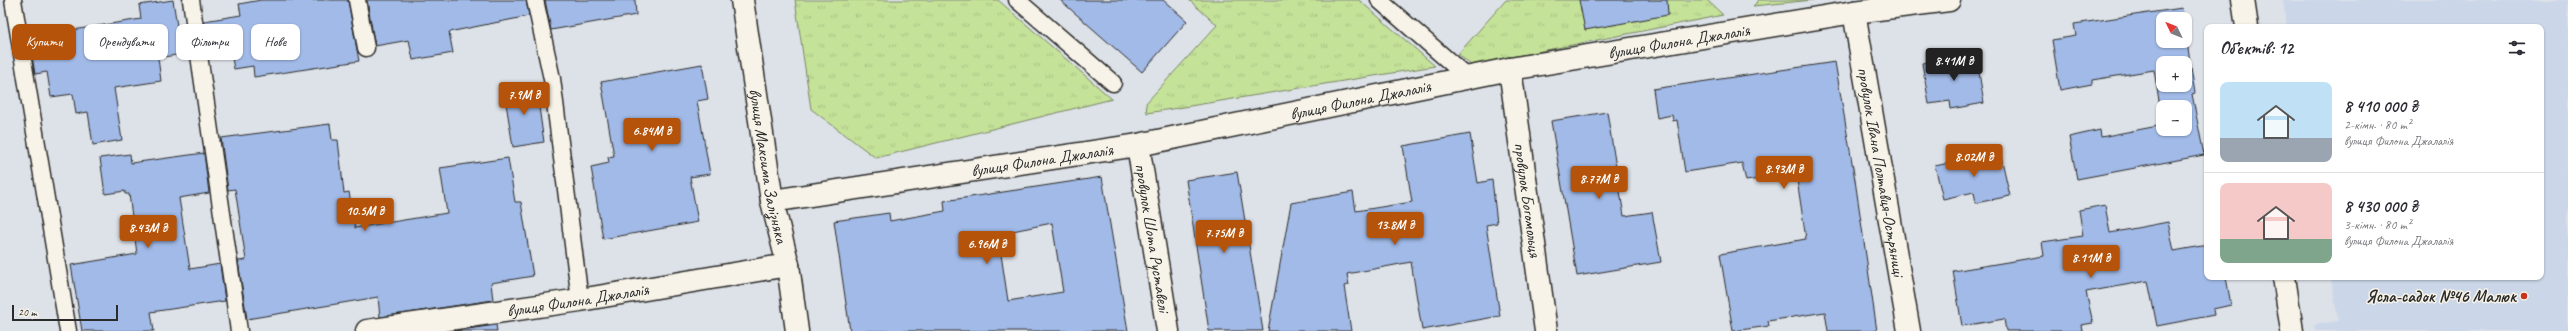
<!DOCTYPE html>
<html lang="uk">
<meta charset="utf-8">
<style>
:root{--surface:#fff;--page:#f7f7f7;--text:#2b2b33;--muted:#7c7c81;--line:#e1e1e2;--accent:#b45309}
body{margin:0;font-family:Caveat,sans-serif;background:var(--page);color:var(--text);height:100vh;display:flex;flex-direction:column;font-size:15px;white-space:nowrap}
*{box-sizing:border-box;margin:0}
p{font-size:13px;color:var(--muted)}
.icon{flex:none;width:22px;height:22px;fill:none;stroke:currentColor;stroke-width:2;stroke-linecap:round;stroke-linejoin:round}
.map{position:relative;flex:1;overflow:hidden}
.side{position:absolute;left:2204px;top:24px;width:340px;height:256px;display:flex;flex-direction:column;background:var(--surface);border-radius:8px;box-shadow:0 1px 3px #0004}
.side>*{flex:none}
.banner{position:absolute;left:12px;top:24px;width:380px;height:36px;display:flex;gap:8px}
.needle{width:26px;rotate:313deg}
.buttons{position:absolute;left:2156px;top:12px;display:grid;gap:8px}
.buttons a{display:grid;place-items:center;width:36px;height:36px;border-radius:8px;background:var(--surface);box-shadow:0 1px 3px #0004;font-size:20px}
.scale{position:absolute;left:12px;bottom:10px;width:106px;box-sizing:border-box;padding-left:4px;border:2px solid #2b2b2b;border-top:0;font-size:11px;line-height:14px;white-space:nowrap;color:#2b2b2b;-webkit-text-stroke:3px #f7f3e8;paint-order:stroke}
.price{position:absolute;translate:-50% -34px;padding:0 9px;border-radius:4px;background:var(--accent);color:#fff;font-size:13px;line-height:26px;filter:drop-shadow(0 1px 2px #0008)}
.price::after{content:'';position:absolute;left:50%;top:24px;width:12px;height:9px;margin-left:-6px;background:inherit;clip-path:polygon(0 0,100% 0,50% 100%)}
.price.on{background:#222;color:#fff}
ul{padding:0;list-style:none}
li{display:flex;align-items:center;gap:12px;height:100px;padding:0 16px}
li+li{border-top:1px solid var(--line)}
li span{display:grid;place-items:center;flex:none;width:112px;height:80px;border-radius:8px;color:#555}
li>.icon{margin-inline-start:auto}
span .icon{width:48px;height:48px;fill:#fffc;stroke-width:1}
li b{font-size:17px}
h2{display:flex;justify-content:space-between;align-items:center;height:48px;padding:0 16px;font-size:17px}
.chip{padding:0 14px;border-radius:8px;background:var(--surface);box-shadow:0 1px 3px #0004;font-size:14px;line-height:36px}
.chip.on{background:var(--accent);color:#fff}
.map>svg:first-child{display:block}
.built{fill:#cbd6e8}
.grass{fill:url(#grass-tufts);stroke:#788662}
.building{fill:#a1bae7;stroke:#2b2b2b;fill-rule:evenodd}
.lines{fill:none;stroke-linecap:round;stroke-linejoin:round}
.service-casing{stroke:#2b2b2b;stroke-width:19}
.minor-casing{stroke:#2b2b2b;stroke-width:25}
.tertiary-casing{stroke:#2b2b2b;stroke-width:25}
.service{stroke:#f7f3e8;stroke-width:16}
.minor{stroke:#f7f3e8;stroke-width:22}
.tertiary{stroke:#f7f3e8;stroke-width:22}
.poi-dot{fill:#c8321e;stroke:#f7f3e8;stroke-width:1.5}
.labels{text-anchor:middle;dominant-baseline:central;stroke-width:3;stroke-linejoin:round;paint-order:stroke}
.street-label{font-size:17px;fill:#2b2b2b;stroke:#f7f3e8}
.poi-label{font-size:17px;font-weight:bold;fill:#2b2b2b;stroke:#f7f3e8;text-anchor:end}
</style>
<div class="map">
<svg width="2568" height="331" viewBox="0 0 2568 331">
<defs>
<pattern id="grass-tufts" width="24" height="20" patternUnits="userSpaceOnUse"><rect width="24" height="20" fill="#c5e299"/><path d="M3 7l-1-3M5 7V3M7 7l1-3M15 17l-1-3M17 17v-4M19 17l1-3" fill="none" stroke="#a9c284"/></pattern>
</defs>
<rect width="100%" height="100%" fill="#dde2e8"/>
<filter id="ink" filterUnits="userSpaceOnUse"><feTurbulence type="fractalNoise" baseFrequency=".025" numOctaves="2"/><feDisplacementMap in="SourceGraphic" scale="8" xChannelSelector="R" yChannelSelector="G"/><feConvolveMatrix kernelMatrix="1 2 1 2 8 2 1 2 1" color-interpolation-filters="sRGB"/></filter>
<g filter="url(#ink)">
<path class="built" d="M 2283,0 L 2568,0 L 2568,331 L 2315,331 L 2314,325 L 2338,321 L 2331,277 L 2541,277 L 2541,27 L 2287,27 Z"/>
<path class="grass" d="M 795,0 L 998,0 L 1112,99 L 876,158 L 811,109 Z
M 1189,0 L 1359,0 L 1435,66 L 1147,113 L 1146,103 L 1217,25 Z
M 1506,0 L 1707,0 L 1723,15 L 1471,65 L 1458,54 Z
M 1759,0 L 1813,0 L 1753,6 Z"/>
<path class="building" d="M 173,0 L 177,26 L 185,24 L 189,53 L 158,58 L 161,81 L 114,88 L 122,140 L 93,145 L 88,112 L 76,114 L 73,94 L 51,97 L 47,72 L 35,74 L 29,37 L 141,19 L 139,5 Z
M 261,0 L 348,0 L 359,61 L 254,77 L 253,66 L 234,69 L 230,47 L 208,50 L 204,21 L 241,15 L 239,4 Z
M 367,0 L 526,0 L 529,16 L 449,32 L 453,53 L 413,60 L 409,40 L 375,46 Z
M 545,0 L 635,0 L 636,15 L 551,30 Z
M 1060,0 L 1163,0 L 1187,21 L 1142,72 Z
M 1579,0 L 1667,0 L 1668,15 L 1585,30 Z
M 2182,8 L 2184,19 L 2163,19 L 2163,41 L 2185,41 L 2185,29 L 2195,93 L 2192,94 L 2204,155 L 2077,179 L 2069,137 L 2100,130 L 2101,137 L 2163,125 L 2154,70 L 2092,80 L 2092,84 L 2060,90 L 2052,40 L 2076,36 L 2074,24 ZM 2163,63 L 2185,63 L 2185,85 L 2163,85 ZM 2163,107 L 2185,107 L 2185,129 L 2163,129 Z
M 1976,54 L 1984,103 L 1951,109 L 1950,101 L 1929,104 L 1922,63 Z
M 1835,62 L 1855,180 L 1877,331 L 1828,331 L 1825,312 L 1768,321 L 1769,326 L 1733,331 L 1720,254 L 1806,239 L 1796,173 L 1746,181 L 1742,163 L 1685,172 L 1677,120 L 1673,121 L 1672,115 L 1657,118 L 1653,89 Z
M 702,64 L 708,99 L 697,101 L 710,174 L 690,177 L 698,222 L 603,239 L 591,167 L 609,163 L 608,157 L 614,156 L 601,82 Z
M 536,86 L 544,142 L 513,147 L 504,91 Z
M 1607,112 L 1624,216 L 1652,212 L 1661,262 L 1577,276 L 1551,121 Z
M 330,124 L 332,140 L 338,140 L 344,193 L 349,192 L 355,228 L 447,213 L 440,168 L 508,158 L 515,202 L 521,202 L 533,276 L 491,283 L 493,300 L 380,317 L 378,297 L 247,319 L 238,261 L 246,260 L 235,189 L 228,190 L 221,138 Z
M 1470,134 L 1478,183 L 1492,180 L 1497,223 L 1486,225 L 1500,316 L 1422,330 L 1411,262 L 1347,274 L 1349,285 L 1344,286 L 1351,331 L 1268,331 L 1291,203 L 1353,192 L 1356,211 L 1412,202 L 1403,146 Z
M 2000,152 L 2010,196 L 1976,203 L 1974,192 L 1943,199 L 1935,166 Z
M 204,153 L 209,193 L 179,198 L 190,269 L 220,264 L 225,301 L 151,312 L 154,331 L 82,331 L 71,265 L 137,254 L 129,194 L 125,194 L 125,191 L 105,194 L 100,158 L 130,154 L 131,163 Z
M 1237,172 L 1263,331 L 1209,331 L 1186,180 Z
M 1102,177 L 1128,331 L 850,331 L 834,221 L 889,213 L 890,221 L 945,211 L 944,201 ZM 1052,223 L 1063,292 L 1008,301 L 998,234 Z
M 2105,205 L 2110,233 L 2168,222 L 2174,251 L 2207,245 L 2207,277 L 2226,277 L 2231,305 L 2213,309 L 2214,315 L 2157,326 L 2148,281 L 2086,292 L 2093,323 L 2081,325 L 2082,331 L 2006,331 L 2004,319 L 1962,326 L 1953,271 L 2044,256 L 2042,242 L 2083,236 L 2079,210 Z
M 496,325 L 497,331 L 454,331 Z"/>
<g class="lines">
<defs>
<path id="service" d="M 13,0 L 68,331
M 191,0 L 239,331
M 357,0 L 366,48
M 535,0 L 552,79 L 580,300
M 1017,0 L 1113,83
M 1379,0 L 1466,76"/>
<g id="minor">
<path d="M 2243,0 L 2247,27"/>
<path id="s1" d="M 1854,12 L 1909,331"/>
<path id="s2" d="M 1510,69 L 1546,331"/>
<path id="s3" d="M 1138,145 L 1168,331"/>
<path id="s4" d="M 772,201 L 1138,145 L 1510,69 L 1854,12 L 1949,0"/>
<path d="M 2284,277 L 2292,331"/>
<path id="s5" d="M 367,331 L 580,300 L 788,265"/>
</g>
<g id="tertiary">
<path id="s6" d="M 742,0 L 772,201 L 788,265 L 797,331"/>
</g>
</defs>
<use href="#service" class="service-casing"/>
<use href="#minor" class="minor-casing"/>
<use href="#tertiary" class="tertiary-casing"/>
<use href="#service" class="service"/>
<use href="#minor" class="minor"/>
<use href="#tertiary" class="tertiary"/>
</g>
</g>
<circle class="poi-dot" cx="2524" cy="296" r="4"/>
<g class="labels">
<g class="street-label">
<text stroke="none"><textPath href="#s4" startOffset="921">вулиця Филона Джалалія</textPath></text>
<text stroke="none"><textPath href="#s4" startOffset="597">вулиця Филона Джалалія</textPath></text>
<text stroke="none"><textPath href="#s4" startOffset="273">вулиця Филона Джалалія</textPath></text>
<text stroke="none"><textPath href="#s6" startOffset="168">вулиця Максима Залізняка</textPath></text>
<text stroke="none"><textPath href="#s1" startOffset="162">провулок Івана Полтавця-Остряниці</textPath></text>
<text stroke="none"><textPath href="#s2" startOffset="132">провулок Богомольця</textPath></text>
<text stroke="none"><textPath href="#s3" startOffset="94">провулок Шота Руставелі</textPath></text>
<text stroke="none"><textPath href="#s5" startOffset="213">вулиця Филона Джалалія</textPath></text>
</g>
<g class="poi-label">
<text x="2516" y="296">Ясла-садок №46 Малюк</text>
</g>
</g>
</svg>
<div class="buttons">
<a><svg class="needle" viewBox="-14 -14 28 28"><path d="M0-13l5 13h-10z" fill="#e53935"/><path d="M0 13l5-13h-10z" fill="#7c7c81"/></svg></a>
<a>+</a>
<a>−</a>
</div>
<div class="scale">20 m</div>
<b class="price on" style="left:1954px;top:82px">8.41M ₴</b>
<b class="price" style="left:524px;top:116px">7.9M ₴</b>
<b class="price" style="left:652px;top:152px">6.84M ₴</b>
<b class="price" style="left:1974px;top:178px">8.02M ₴</b>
<b class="price" style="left:1784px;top:190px">8.93M ₴</b>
<b class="price" style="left:1599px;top:200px">8.77M ₴</b>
<b class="price" style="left:365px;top:232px">10.5M ₴</b>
<b class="price" style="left:1395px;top:246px">13.8M ₴</b>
<b class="price" style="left:148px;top:249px">8.43M ₴</b>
<b class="price" style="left:1224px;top:254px">7.75M ₴</b>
<b class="price" style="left:987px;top:265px">6.96M ₴</b>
<b class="price" style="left:2091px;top:279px">8.11M ₴</b>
<div class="banner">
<a class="chip on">Купити</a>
<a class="chip">Орендувати</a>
<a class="chip">Фільтри</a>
<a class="chip">Нове</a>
</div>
<section class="side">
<h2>Об’єктів: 12<svg class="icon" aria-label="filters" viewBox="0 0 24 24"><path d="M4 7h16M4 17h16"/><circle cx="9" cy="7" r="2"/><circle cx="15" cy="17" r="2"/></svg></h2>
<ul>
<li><span style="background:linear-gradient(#bfe0f5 70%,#9aa5b1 0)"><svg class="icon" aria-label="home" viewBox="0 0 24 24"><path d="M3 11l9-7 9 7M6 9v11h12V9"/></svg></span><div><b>8 410 000 ₴</b><p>2-кімн. · 80 m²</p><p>вулиця Филона Джалалія</p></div></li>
<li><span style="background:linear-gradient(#f6c9c9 70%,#7fa58c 0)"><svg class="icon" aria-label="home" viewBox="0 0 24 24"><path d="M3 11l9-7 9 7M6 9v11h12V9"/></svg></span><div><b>8 430 000 ₴</b><p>3-кімн. · 80 m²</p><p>вулиця Филона Джалалія</p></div></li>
</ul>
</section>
</div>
